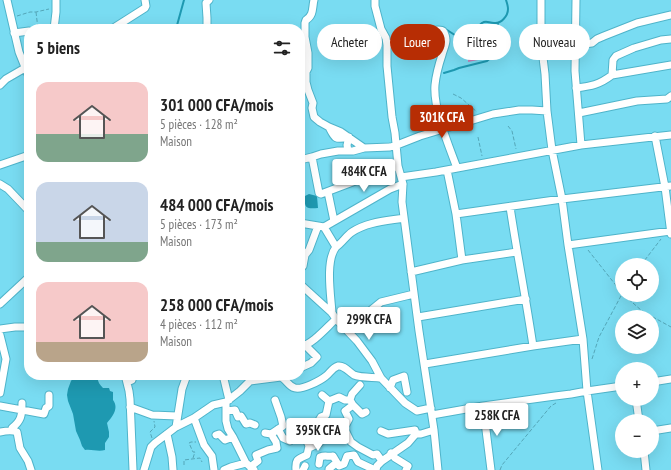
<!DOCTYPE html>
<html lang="fr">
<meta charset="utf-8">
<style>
:root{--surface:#fff;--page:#f6f6f6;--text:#222;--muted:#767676;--accent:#b72d04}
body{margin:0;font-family:"PT Sans Narrow",sans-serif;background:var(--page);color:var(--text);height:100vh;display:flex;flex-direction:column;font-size:15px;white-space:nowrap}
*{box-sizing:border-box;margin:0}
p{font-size:13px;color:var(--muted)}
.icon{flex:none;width:22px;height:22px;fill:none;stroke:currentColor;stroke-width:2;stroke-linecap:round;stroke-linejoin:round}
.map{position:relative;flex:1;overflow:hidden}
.panel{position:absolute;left:24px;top:24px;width:281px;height:356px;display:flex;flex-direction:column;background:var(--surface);border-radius:16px;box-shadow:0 4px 16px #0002}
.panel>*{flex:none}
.banner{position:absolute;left:317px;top:24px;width:294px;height:36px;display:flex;gap:8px}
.buttons{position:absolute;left:615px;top:258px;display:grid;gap:8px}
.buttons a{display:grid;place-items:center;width:44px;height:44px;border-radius:50%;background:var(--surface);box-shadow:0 4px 16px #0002;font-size:20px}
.price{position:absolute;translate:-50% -34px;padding:0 9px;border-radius:4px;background:#fff;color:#222;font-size:13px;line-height:26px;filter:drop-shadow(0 1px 2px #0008)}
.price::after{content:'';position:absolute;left:50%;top:24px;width:12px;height:9px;margin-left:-6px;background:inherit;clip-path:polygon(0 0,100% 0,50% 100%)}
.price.on{background:var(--accent);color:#fff}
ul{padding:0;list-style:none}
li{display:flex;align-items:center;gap:12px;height:100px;padding:0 12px}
li span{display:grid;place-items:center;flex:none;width:112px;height:80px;border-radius:12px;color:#555}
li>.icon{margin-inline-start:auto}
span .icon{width:48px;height:48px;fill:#fffc;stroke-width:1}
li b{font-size:17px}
h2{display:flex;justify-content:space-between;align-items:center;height:48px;padding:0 12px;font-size:17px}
.chip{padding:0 14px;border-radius:18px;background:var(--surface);box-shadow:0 4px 16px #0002;font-size:14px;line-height:36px}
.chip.on{background:var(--accent);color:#fff}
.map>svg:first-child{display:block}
.green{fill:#c681b7}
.water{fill:#1e99b1}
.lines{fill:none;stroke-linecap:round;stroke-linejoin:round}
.stream{stroke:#1e99b1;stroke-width:2}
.minor-casing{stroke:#4fb4ca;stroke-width:9}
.path{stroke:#54a6b8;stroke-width:1;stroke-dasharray:4 2;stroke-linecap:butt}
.minor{stroke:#fff;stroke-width:7}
</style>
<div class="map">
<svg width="671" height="470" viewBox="0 0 671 470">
<rect width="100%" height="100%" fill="#79dcf2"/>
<path class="green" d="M 484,24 L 495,28 L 494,47 L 488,58 L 468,62 L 470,34 Z"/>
<path class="water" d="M 309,194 L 317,196 L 318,208 C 306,209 304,208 305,196 Z
M 75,375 L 98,375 C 97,381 99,384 103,388 L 109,388 L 110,391 L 113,392 L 113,400 C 119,408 113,416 107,423 L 109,432 L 109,437 L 105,443 L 105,450 C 98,452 92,449 85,450 L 82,446 L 80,440 L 76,431 L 73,414 L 68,401 L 67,395 L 68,389 L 71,381 Z"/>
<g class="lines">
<path class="stream" d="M 176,29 L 184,0
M 447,30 L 458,37 C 464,36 473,32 478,28 C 479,26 480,24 482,23 C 486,20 489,23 494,23 C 501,24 508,16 508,9 C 508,6 507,3 506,0
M 444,73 L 454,70 L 459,68 L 487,61 L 494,55 L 497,50 L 497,42 L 496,35 L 498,23"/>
<defs>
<path id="minor" d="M 7,0 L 19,52 L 29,77
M 375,0 L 375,6 L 381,29 L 386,38 L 387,45 L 387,66 L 392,117 L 395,133 L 398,166 L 403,184 L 402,202 L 419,331 L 434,430 L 438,470
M 541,0 L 541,25 L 540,33 L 545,74 L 547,111 L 552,150 L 562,199 L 568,245 L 583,339 L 587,391 L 598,470
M 576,0 L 575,71 L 581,145
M 54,29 L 56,12 L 56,0
M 112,29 L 145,8 L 146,6 L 145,0
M 207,29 L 207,18 L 206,3 L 209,0
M 14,33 L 29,31
M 300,37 L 305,37 L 308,53 L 308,68 L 306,72 L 306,82 L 308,90 L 313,103 L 312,108 L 314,117 L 320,122 L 329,127 C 335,139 335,140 349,137 L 347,145 L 348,151
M 305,37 L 305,23 L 306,20 C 314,15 312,8 314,0
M 387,45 C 396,42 437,25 443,31 C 445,33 446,38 446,40 C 446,45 443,50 442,55 C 439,64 436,75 435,85 C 433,109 449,146 457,168
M 576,45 L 592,43 L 597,39 L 604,36 L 637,23 L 671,15
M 612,75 L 671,65
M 0,85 L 6,79 L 25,68
M 576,88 C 591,86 599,85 612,75 L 613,60 L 616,56 L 634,48 L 661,40 L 671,39
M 579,113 L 637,101 L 667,99 L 671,96
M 329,127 L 341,132 L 364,148
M 655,136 L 665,187 L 671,234
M 312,157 L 319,193 L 321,194 L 358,180 L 364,176 L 371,176 L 398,166
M 300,160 L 312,157 L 321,154 L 338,151 L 353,151 L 364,148 L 390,147 L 397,145 L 420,136 L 493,114 L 519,110 L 532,110 L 547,111
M 0,165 L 29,155
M 447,170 L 456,214 L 462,260
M 401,177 L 436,172 L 581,145 L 671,135
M 0,184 L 8,189 L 29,211
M 328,192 L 334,221
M 510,207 C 517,253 526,299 533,346
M 456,214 L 562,199 L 671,186
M 300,223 L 324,227 L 390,189 L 403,184
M 324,227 L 336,247 C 325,261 331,296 332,313
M 568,245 L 671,231
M 336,247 C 342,243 346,236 352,232 C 367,222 386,221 404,218
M 300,269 L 303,266 L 305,255 L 309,250 L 318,226
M 411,272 L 462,260 L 517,252
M 300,284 L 332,313 L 336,319 L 357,341 L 372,361 L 381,378 L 405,403 L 417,411 L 431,408
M 0,304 L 29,277
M 418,317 L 526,299
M 0,329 L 15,327 L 29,327
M 346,329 L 353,322 L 365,315 L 381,302 L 414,294
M 0,335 L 6,359 L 0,393
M 300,347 C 313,344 326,328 336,319
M 425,364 L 533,346 L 583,339
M 300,368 L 311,363 L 317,357 L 305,345
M 125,375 L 129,391 L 130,399 L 133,470
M 223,375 L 229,400
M 127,382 L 132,380 L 133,375
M 652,382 L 671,379
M 360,385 L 352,394 L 350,400 L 353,405 L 362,414 L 366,412
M 390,388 L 393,380 L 404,376 L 407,392
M 636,399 L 639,421
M 329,401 L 339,397 L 345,400 L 350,400
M 226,402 L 226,421 L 228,429 L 233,437 L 246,463 L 254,470
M 0,406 L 44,414 L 46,408 L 49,406 L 49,395
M 483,406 L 491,470
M 130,407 L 152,415 L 177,416
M 226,411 L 235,410 L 238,417 L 241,416 L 246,424 L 250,423 L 255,425
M 432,415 L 483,406 L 555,396 L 571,394 L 587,391 L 622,386
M 194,418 L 204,445 L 212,456 L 214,470
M 176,427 L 182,389 L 187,375
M 344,428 L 351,442 L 358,447 L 373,455 L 377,454 L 382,461
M 278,429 L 283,438 L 290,441 L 294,436 L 305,434 L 306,430 L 315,427 L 321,417 L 326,415 L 329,401 L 322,395
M 338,430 L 344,428 L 349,419 L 345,411 L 353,405
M 12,431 L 12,428 C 21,421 22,416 22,403
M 381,431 L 388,434 L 415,430 L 416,434
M 652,431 L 671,428
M 0,432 C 5,431 12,430 17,432 L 20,448 L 28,461 L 31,470
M 265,433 L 271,434 L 283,426 L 281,417 L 275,400
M 167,434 L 172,457 L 173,470
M 216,435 L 219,434 L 225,440 L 233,437
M 309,448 L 319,443
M 644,451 L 646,470
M 391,453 L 395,458 L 408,466 L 406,470
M 319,464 L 320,457 C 325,455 328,457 333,456 L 339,466 L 344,464 L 347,456 L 354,455 L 358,462 L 375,470
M 250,467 L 258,461 L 256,455 L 268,450 L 277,448 L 276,442 L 271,434
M 144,470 L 151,447 L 155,443 L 176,427 L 194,418 L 213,405 L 226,402 L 240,391 L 250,381 L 281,377 C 287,380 288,386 295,388 C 302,390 320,381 326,376 C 330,373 332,368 338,366 C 344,365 349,372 354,375 C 361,378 373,377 381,378
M 224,470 L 231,467 L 246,463
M 296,470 C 295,458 299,459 307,455 L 309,446 L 304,434
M 303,470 L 305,466
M 329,470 L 329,469 L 336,463
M 376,470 L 377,466 L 382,461 L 408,443 L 414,436 L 416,434 L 421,434 L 434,430"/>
</defs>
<use href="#minor" class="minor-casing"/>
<path class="path" d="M 36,12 L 38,29
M 17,16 L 30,12 L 36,12 L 49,9
M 453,94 L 461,98 L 477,112
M 508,126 L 512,131 L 516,149
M 478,137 L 482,156
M 588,250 L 622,293
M 641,265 L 661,239
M 624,295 L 642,311 L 671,327
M 592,359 L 599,337 L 622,294
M 152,438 L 150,432 L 155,427 L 154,421
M 193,458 L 195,452 L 193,452 L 189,443 L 191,442 L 196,442
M 184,465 L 184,460 L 200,458 L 202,462
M 500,470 L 502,465 L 546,412 L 551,406 L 556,403"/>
<use href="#minor" class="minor"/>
</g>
</svg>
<div class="buttons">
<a><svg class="icon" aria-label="locate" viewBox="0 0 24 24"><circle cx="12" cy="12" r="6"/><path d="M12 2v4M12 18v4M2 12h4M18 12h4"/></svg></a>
<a><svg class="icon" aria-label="layers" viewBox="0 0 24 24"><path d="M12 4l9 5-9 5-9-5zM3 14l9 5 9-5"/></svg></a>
<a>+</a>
<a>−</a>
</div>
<b class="price on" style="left:442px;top:139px">301K CFA</b>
<b class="price" style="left:364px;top:193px">484K CFA</b>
<b class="price" style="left:369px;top:341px">299K CFA</b>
<b class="price" style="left:497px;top:437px">258K CFA</b>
<b class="price" style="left:318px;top:452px">395K CFA</b>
<div class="banner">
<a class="chip">Acheter</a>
<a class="chip on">Louer</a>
<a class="chip">Filtres</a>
<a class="chip">Nouveau</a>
</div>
<section class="panel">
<h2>5 biens<svg class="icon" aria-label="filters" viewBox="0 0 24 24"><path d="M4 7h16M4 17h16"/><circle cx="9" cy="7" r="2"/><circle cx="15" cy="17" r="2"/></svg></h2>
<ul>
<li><span style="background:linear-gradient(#f6c9c9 65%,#7fa58c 0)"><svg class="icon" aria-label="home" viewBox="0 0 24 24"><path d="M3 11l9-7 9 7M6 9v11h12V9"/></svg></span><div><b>301 000 CFA/mois</b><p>5 pièces · 128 m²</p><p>Maison</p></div></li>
<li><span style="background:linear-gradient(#c9d6e8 75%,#7fa58c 0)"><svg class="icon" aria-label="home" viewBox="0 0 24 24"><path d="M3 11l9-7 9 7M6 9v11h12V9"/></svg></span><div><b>484 000 CFA/mois</b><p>5 pièces · 173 m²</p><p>Maison</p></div></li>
<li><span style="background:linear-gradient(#f6c9c9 75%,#b9a48a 0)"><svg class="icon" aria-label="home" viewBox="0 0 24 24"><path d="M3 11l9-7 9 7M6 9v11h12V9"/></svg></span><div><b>258 000 CFA/mois</b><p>4 pièces · 112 m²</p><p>Maison</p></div></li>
</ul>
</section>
</div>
